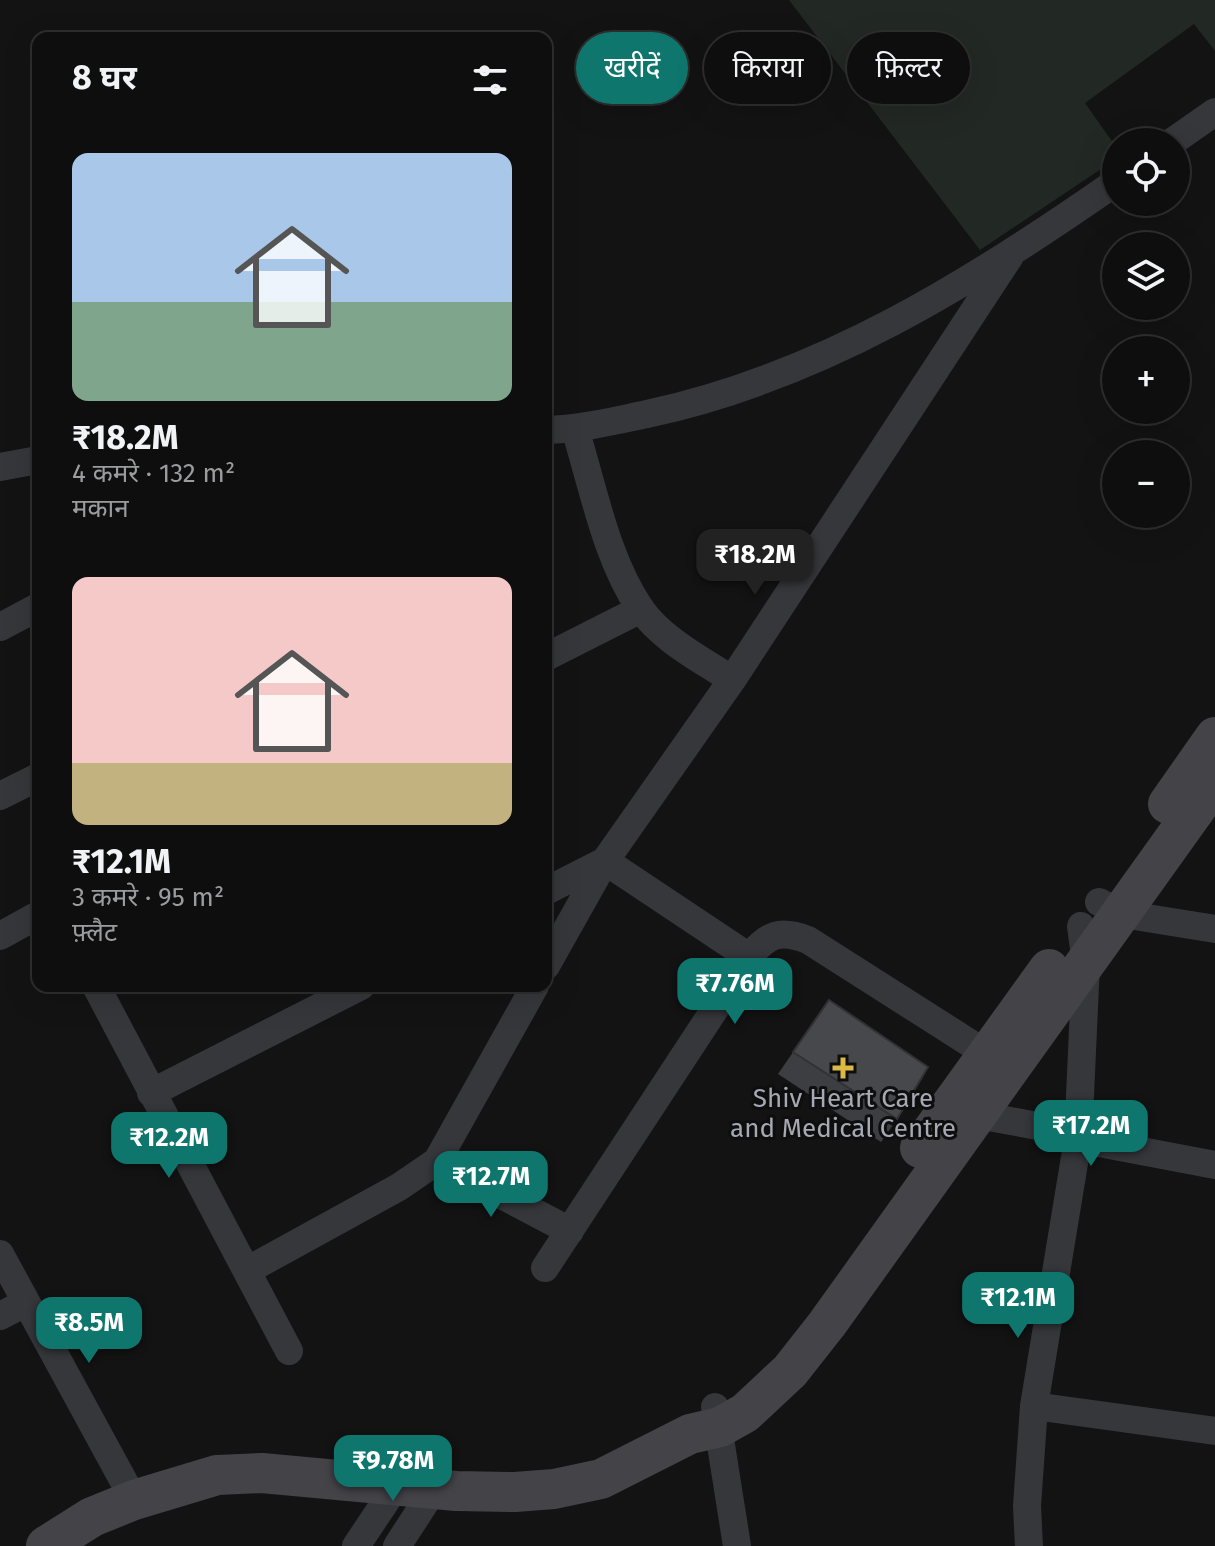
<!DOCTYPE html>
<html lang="hi">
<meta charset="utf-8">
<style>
:root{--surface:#0e0e0f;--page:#171718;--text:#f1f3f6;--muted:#9b9c9e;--line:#2e2e2f;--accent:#0f766e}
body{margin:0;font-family:"Fira Sans","Noto Sans Devanagari",sans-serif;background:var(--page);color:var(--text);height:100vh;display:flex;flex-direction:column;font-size:30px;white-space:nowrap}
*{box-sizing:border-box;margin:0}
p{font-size:26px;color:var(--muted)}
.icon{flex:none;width:44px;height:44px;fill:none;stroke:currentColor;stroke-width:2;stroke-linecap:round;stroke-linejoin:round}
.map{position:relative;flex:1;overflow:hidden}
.details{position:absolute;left:32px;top:32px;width:520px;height:960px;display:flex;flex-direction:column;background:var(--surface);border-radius:16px;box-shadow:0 8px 32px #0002,0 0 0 2px var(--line)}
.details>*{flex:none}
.top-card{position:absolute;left:576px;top:32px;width:518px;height:72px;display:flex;gap:16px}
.fabs{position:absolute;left:1102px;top:128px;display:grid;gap:16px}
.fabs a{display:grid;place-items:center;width:88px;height:88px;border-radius:50%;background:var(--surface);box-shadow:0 8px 32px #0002,0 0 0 2px var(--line);font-size:40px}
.price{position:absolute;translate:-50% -68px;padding:0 18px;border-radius:16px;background:var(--accent);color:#fff;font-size:26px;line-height:52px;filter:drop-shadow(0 2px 4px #0008)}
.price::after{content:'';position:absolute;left:50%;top:48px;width:24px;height:18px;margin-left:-12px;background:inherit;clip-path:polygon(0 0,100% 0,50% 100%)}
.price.selected{background:#222;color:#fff}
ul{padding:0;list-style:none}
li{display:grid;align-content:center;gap:16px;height:424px;padding:0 40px}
li span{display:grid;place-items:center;height:248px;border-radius:16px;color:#555}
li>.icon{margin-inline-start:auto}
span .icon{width:144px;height:144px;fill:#fffc;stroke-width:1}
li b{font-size:34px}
h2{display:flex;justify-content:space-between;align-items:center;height:96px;padding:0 40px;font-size:34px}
.chip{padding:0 28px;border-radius:36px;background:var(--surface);box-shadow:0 8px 32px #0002,0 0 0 2px var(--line);font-size:28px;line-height:72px}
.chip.selected{background:var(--accent);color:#fff}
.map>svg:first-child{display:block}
.green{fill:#222823}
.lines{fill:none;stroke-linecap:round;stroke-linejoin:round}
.minor{stroke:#36373b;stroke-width:28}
.secondary{stroke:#434348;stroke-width:40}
.wall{fill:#3d3e41}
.building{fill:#47484c;stroke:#323235;stroke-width:2}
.poi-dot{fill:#dbb944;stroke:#0e0e0f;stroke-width:3}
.labels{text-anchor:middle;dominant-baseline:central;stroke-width:6;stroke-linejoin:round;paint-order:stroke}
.poi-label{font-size:26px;fill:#a6a9b3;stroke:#0e0e0f}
</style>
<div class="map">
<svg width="1215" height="1546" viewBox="0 0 1215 1546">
<rect width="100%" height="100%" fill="#131314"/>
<path class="green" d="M 789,0 L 1215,0 L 1215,51 L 1194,24 L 1085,103 L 1116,147 L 1116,159 L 980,250 Z"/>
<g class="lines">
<path class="minor" d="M 1172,142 L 1215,112
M 575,429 C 593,487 606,558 640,608 C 662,640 701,659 732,680
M 546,430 C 581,429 613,421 647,414 C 821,377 973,282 1116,182
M 0,467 L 38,460
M 0,627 L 38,607
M 546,657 L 641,609
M 0,796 L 38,777
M 546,891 L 605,861 L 749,957
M 1099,902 L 1122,914 L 1215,929
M 0,936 L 38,915
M 546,966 L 605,861 L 732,680 L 1010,256
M 96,986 L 289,1351
M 151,1093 L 361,986
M 978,1115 L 1043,1127 L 1078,1139 L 1215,1165
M 437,1161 L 570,1231
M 0,1254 L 134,1500
M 545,1268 L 749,957 C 768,934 780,929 808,940 L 987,1054
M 248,1270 L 399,1187 L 437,1161 L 535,986
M 0,1316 L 25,1303
M 1034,1406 L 1215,1431
M 715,1407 L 737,1546
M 356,1546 L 396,1486
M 397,1546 L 434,1489
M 1029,1546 L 1027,1506 L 1034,1406 L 1078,1139 L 1086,964 L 1081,926"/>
<path class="secondary" d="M 1168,804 L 1215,737
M 920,1148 L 1049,969
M 46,1546 L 92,1517 L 134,1500 L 217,1475 L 262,1473 L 456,1491 L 515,1492 L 554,1489 L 601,1479 L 690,1434 L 720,1427 L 745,1413 L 790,1371 L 827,1324 L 1215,782"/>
</g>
<path class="wall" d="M 829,1000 L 897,1119 L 881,1142 L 778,1074 Z"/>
<path class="building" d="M 829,1000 L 928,1067 L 897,1119 L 793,1052 Z"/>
<path class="poi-dot" d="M839 1056h8v8h8v8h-8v8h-8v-8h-8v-8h8z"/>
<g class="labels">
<g class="poi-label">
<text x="843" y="1098">Shiv Heart Care<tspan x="843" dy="30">and Medical Centre</tspan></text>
</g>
</g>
</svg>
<div class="fabs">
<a><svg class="icon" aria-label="locate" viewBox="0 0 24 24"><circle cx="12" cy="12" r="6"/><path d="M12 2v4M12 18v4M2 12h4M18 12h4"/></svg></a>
<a><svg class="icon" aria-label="layers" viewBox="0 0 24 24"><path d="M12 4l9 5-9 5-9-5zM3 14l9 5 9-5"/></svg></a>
<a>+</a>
<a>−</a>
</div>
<b class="price selected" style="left:755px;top:597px">₹18.2M</b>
<b class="price" style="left:735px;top:1026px">₹7.76M</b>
<b class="price" style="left:1091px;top:1168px">₹17.2M</b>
<b class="price" style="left:169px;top:1180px">₹12.2M</b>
<b class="price" style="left:491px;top:1219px">₹12.7M</b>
<b class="price" style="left:1018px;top:1340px">₹12.1M</b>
<b class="price" style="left:89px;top:1365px">₹8.5M</b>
<b class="price" style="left:393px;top:1503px">₹9.78M</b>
<div class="top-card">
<a class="chip selected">खरीदें</a>
<a class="chip">किराया</a>
<a class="chip">फ़िल्टर</a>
</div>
<section class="details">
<h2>8 घर<svg class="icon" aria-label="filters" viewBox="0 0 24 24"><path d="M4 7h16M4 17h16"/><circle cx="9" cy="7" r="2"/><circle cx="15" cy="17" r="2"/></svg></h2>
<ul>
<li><span style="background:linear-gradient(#a9c7e8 60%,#7fa58c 0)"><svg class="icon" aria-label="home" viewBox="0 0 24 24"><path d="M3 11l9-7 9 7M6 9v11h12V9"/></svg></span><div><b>₹18.2M</b><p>4 कमरे · 132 m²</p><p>मकान</p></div></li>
<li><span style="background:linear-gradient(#f6c9c9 75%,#c2b280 0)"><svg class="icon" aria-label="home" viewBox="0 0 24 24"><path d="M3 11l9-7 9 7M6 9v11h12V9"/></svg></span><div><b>₹12.1M</b><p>3 कमरे · 95 m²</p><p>फ़्लैट</p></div></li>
</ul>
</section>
</div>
